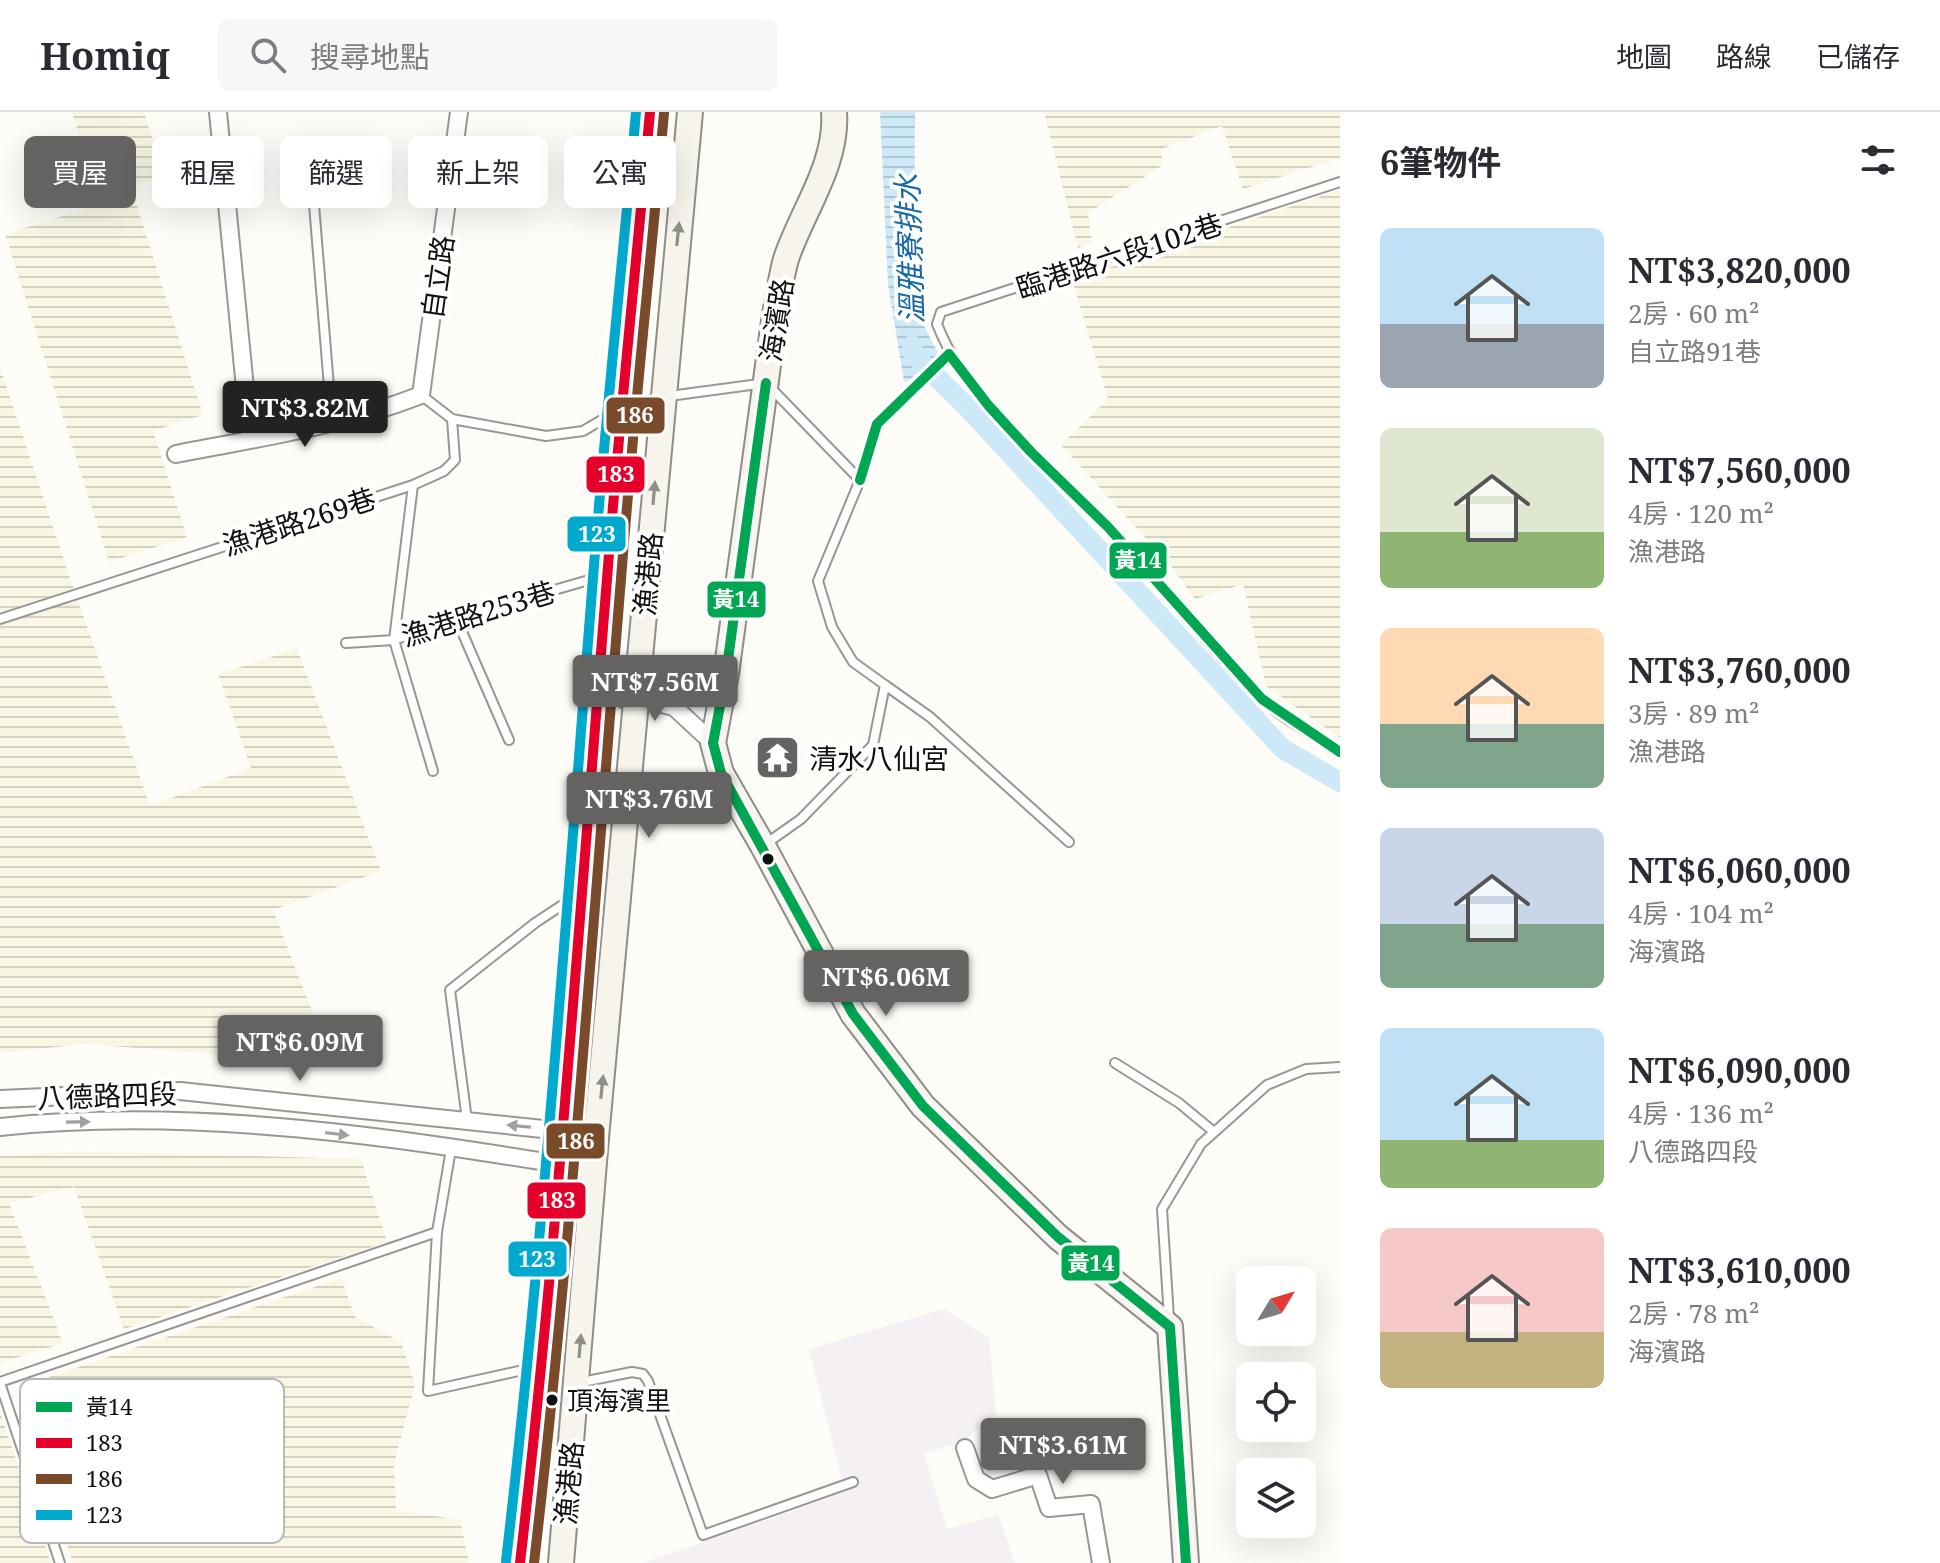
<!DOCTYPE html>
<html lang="zh-TW">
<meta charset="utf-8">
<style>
:root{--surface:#fff;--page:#f7f7f7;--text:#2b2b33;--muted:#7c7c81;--line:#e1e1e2;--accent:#646362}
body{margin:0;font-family:"Noto Serif","Noto Sans TC",serif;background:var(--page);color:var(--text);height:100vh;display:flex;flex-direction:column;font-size:30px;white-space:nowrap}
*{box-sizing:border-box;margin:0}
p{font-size:26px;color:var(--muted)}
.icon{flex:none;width:44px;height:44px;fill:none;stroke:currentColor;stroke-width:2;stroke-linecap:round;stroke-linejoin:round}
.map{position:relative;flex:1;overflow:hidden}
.sheet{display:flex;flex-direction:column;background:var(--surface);width:600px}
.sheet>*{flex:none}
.guide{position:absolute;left:24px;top:24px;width:760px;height:72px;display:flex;gap:16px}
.needle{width:52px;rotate:52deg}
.fabs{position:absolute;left:1236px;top:1154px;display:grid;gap:16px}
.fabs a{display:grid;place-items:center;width:80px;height:80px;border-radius:12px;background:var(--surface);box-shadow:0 8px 32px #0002;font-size:40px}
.price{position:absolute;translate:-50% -68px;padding:0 18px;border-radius:8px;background:var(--accent);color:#fff;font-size:26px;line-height:52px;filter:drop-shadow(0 2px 4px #0008)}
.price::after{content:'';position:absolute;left:50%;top:48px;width:24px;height:18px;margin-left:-12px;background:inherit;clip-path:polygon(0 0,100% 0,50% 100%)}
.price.active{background:#222;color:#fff}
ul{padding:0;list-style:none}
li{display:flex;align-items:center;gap:24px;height:200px;padding:0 40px}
li span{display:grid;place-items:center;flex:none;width:224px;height:160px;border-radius:12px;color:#555}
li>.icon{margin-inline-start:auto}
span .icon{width:96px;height:96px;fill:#fffc;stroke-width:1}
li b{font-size:34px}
h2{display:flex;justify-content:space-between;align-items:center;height:96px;padding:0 40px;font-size:34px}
.pill{padding:0 28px;border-radius:12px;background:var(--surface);box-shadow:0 8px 32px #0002;font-size:28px;line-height:72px}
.pill.active{background:var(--accent);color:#fff}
header{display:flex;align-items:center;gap:48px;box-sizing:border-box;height:112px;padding:0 40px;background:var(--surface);border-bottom:2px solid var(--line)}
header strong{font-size:38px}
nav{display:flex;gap:44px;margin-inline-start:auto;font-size:28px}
.search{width:560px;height:72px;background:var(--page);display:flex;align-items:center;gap:20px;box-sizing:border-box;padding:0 28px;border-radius:12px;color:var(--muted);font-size:30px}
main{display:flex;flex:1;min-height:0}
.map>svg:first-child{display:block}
.industrial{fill:#f5f0f3}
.farmland{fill:url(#farmland-rules)}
.water{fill:url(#water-rules)}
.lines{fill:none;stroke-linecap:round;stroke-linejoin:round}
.canal{stroke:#cde8f7;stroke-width:20}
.lane-casing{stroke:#979795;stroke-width:12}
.street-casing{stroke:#979795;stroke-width:20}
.secondary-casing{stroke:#8e8d8b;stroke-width:28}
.lane{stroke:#fffffe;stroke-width:8}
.street{stroke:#fffffe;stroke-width:16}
.secondary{stroke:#f6f4eb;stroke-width:24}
.bus-1-casing{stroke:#fff;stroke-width:16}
.bus-2-casing{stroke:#fff;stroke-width:16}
.bus-3-casing{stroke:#fff;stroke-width:16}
.bus-4-casing{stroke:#fff;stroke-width:16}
.bus-1{stroke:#00a651;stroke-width:10}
.bus-2{stroke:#e4002b;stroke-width:10}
.bus-3{stroke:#7a4b2a;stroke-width:10}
.bus-4{stroke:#00a9ce;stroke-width:10}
.oneway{fill:#8f8e89}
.oneway2{fill:#a0a09f}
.bus-dot{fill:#111;stroke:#fff;stroke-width:3}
.labels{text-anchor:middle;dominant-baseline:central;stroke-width:8;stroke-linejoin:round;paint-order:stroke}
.bus-label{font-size:26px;fill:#111;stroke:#fff;text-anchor:start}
.street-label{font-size:28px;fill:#111;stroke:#fff}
.poi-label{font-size:28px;fill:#111;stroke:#fff;text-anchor:start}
.water-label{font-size:30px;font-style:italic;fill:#1768a6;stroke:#fff}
.key{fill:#fff;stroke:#b8b8b8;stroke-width:2}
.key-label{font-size:22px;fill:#111}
.line-badge{stroke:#fff;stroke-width:3}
.badge-label{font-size:22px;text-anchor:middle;font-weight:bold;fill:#fff}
</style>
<header>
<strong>Homiq</strong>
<div class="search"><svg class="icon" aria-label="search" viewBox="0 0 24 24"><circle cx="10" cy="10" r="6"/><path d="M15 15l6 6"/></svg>搜尋地點</div>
<nav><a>地圖</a><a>路線</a><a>已儲存</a></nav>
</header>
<main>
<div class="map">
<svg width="1340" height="1451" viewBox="0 0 1340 1451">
<defs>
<pattern id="farmland-rules" width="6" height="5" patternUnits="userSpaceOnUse" patternTransform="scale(2)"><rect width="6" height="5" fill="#f9f7e4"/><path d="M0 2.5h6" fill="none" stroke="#d4d3c3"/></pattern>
<pattern id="water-rules" width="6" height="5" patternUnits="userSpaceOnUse" patternTransform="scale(2)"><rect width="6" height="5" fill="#cde8f7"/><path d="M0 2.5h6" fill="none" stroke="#afc6d3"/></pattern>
</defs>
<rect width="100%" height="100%" fill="#fdfcf7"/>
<path class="industrial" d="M 944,1197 L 989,1226 L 996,1302 L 963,1329 L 924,1342 L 947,1417 L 998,1403 L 1015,1451 L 643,1451 L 845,1380 L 809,1237 Z"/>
<path class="farmland" d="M 72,0 L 144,0 L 164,64 L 131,75 L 203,303 L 153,319 L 187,425 L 109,450 L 5,122 L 101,92 Z
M 1044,0 L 1340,0 L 1340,46 L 1243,77 L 1222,14 L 1161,37 L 1163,53 L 1088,101 L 1092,130 L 1078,136 Z
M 1340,78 L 1340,626 L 1266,574 L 1243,472 L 1195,487 L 1171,454 L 1061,333 L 1108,287 L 1072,168 Z
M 0,255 L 70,466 L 150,694 L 251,656 L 218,562 L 297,537 L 381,759 L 273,798 L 332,951 L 86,932 L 0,941 Z
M 77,1039 L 361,1047 L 387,1130 L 124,1217 L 74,1075 L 9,1091 L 63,1231 L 0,1251 L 0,1044 Z
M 341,1166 L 355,1205 L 401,1230 L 415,1272 L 394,1352 L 396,1398 L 460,1408 L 469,1451 L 73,1451 L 28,1318 L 50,1313 L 40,1268 Z
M 0,1300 L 51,1451 L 0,1451 Z"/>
<path class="water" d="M 880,0 L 915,0 L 914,172 L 918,202 L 937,239 L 936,245 L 907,270 L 904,269 L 888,172 Z"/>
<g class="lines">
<path class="canal" d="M 912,233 L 913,242 L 965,293 L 1283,637 L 1340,670"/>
<defs>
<path id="lane" d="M 309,32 L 332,311
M 1340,70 L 941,200 L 937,212 C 970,296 1048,352 1109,416 C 1160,471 1206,532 1259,585 C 1280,606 1315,623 1340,640
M 421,283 L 452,307 L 546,324 L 583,319 L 624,295 L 662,285 L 766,271 L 860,368
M 413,373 L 394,528 L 433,659
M 456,506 L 509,628
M 0,507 L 413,373 L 444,359 L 455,348 L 452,307
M 346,531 L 394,528 L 456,506 L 603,464
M 885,573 L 930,605 L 1069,730
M 767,731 L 801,707 L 873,633 L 885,573 L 853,550 L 832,515 L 818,469 L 860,368 L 877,312 L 911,277 L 949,242
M 1115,951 L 1179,991 L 1214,1020
M 467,1008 L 450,878 L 535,811 L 579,782
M 451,1037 L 437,1120 L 428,1279 L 541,1254
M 1169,1206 L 1162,1097 L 1201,1032 L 1267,973 L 1306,957 L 1340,955
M 0,1270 L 437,1120
M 0,1271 L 60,1451
M 577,1271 L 632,1260 L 643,1262 L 648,1269 L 703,1423 L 853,1370"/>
<path id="street" d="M 218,0 L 250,327
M 176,342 C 258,326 342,314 421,283 L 459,0
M 597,587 L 637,586 L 674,595 L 713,631
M 0,987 L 180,979 L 562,1019 L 596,1026
M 0,1015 C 198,994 400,1026 595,1058
M 965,1336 L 976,1367 L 992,1377 L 1038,1363 L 1049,1396 L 1091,1392 L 1101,1451"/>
<path id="secondary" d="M 834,0 C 838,52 802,99 786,147 C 781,164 779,184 775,202 L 726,562 L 713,631 L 721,661 L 763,734 L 853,902 L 923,994 L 1058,1125 L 1170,1215 L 1186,1451
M 520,1451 L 543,1253 L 574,898 L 607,463 L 650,0
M 561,1451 L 596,1026 L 690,0"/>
</defs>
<use href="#lane" class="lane-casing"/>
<use href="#street" class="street-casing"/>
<use href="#secondary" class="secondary-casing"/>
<use href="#lane" class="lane"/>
<use href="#street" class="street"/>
<use href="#secondary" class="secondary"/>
<defs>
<path id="bus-1" d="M 949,242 L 988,293 L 1031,340 L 1108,415 L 1262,587 L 1340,640
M 766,271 L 726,562 L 713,631 L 721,661 L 853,902 L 923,994 L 1058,1125 L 1170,1215 L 1186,1451
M 860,368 L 877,312 L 949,242"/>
<path id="bus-2" d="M 520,1451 C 558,1124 580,795 607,467 C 619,311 636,155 650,0"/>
<path id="bus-3" d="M 534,1451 C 572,1124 594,796 621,467 C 633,312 650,157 664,1"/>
<path id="bus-4" d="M 506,1449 C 544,1122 567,794 593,466 C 605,311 622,155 636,0"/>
</defs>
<use href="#bus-1" class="bus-1-casing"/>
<use href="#bus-2" class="bus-2-casing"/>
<use href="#bus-3" class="bus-3-casing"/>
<use href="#bus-4" class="bus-4-casing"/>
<use href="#bus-1" class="bus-1"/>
<use href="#bus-2" class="bus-2"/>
<use href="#bus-3" class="bus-3"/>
<use href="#bus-4" class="bus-4"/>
</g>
<defs><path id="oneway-solid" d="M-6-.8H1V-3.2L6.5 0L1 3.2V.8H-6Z" transform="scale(2)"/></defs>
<g class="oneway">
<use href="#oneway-solid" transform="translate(678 122) rotate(-84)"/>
<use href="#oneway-solid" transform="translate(654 381) rotate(-85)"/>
<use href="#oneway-solid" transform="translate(602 975) rotate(-84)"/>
<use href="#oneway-solid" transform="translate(580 1234) rotate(-85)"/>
</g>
<g class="oneway2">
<use href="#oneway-solid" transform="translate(78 1010) rotate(-1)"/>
<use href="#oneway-solid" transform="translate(519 1014) rotate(-174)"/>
<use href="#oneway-solid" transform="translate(337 1022) rotate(7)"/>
</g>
<defs>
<symbol id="temple-square" viewBox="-11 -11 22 22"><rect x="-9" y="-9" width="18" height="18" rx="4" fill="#646362" stroke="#fff"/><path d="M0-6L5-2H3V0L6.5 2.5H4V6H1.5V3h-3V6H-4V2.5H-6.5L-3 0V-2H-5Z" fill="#fff"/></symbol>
</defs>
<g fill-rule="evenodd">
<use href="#temple-square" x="752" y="620" width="51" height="51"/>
</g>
<g class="bus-dot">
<circle cx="768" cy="747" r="7"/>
<circle cx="552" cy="1288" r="7"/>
</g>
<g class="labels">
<g class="bus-label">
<text x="567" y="1288">頂海濱里</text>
</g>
<g class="street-label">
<text transform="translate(1119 143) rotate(-18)">臨港路六段102巷</text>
<text transform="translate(437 165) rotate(-82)">自立路</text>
<text transform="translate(776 208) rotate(-81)">海濱路</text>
<text transform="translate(299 409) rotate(-18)">漁港路269巷</text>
<text transform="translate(647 462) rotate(-85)">漁港路</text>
<text transform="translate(478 501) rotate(-17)">漁港路253巷</text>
<text transform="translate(107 983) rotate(-2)">八德路四段</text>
<text transform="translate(568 1371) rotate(-85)">漁港路</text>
</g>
<g class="poi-label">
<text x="809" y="646">清水八仙宮</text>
</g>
<g class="water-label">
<text transform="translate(909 137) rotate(-92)">溫雅寮排水</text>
</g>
</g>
<rect x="20" y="1267" width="264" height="164" rx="12" class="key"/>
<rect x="36" y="1290" width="36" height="10" fill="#00a651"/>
<rect x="36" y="1326" width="36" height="10" fill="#e4002b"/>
<rect x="36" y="1362" width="36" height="10" fill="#7a4b2a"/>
<rect x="36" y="1398" width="36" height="10" fill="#00a9ce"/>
<g class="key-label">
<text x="86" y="1303">黃14</text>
<text x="86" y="1339">183</text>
<text x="86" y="1375">186</text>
<text x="86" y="1411">123</text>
</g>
<g class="line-badge">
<rect x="605" y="284" width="61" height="39" rx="8" fill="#7a4b2a"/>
<rect x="585" y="343" width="61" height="39" rx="8" fill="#e4002b"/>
<rect x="566" y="403" width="61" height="38" rx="8" fill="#00a9ce"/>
<rect x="1108" y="429" width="60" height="39" rx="8" fill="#00a651"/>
<rect x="706" y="468" width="61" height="39" rx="8" fill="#00a651"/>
<rect x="545" y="1010" width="61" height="38" rx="8" fill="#7a4b2a"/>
<rect x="526" y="1069" width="61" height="39" rx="8" fill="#e4002b"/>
<rect x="507" y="1128" width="61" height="38" rx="8" fill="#00a9ce"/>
<rect x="1060" y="1132" width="61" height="38" rx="8" fill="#00a651"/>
</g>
<g class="badge-label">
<text x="635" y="311">186</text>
<text x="616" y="370">183</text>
<text x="597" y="430">123</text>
<text x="1138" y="456">黃14</text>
<text x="736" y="495">黃14</text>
<text x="576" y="1037">186</text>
<text x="557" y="1096">183</text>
<text x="537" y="1155">123</text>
<text x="1091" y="1159">黃14</text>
</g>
</svg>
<div class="fabs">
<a><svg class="needle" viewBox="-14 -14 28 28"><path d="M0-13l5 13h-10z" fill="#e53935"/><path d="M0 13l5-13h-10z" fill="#7c7c81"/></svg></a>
<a><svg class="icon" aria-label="locate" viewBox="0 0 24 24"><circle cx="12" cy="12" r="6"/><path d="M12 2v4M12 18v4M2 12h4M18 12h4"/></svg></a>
<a><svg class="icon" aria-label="layers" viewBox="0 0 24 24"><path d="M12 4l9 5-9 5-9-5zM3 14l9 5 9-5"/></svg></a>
</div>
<b class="price active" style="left:305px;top:337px">NT$3.82M</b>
<b class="price" style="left:655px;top:611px">NT$7.56M</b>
<b class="price" style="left:649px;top:728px">NT$3.76M</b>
<b class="price" style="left:886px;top:906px">NT$6.06M</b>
<b class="price" style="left:300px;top:971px">NT$6.09M</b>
<b class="price" style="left:1063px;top:1374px">NT$3.61M</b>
<div class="guide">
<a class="pill active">買屋</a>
<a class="pill">租屋</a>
<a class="pill">篩選</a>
<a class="pill">新上架</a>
<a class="pill">公寓</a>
</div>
</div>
<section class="sheet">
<h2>6筆物件<svg class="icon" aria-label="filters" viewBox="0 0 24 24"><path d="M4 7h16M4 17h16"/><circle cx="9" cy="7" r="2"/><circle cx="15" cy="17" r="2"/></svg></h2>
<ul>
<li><span style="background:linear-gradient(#bfe0f5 60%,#9aa5b1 0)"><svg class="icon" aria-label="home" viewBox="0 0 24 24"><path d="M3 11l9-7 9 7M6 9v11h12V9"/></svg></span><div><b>NT$3,820,000</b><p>2房 · 60 m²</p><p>自立路91巷</p></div></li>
<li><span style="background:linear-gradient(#dfe7d0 65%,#8fb573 0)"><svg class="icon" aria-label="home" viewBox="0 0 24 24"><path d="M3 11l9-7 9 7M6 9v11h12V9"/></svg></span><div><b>NT$7,560,000</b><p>4房 · 120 m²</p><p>漁港路</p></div></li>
<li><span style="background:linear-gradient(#ffd9b3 60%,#7fa58c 0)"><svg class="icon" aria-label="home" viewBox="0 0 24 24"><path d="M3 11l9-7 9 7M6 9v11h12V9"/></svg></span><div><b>NT$3,760,000</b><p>3房 · 89 m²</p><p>漁港路</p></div></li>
<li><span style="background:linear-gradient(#c9d6e8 60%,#7fa58c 0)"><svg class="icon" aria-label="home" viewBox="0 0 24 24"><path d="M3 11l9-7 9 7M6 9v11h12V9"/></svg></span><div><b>NT$6,060,000</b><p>4房 · 104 m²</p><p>海濱路</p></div></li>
<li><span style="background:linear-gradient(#bfe0f5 70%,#8fb573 0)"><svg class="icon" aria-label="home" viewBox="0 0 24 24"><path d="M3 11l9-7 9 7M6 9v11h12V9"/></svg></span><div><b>NT$6,090,000</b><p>4房 · 136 m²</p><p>八德路四段</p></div></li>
<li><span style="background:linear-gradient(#f6c9c9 65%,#c2b280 0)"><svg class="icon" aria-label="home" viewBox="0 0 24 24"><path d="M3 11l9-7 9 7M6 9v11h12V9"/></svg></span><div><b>NT$3,610,000</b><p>2房 · 78 m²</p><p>海濱路</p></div></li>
</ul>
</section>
</main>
